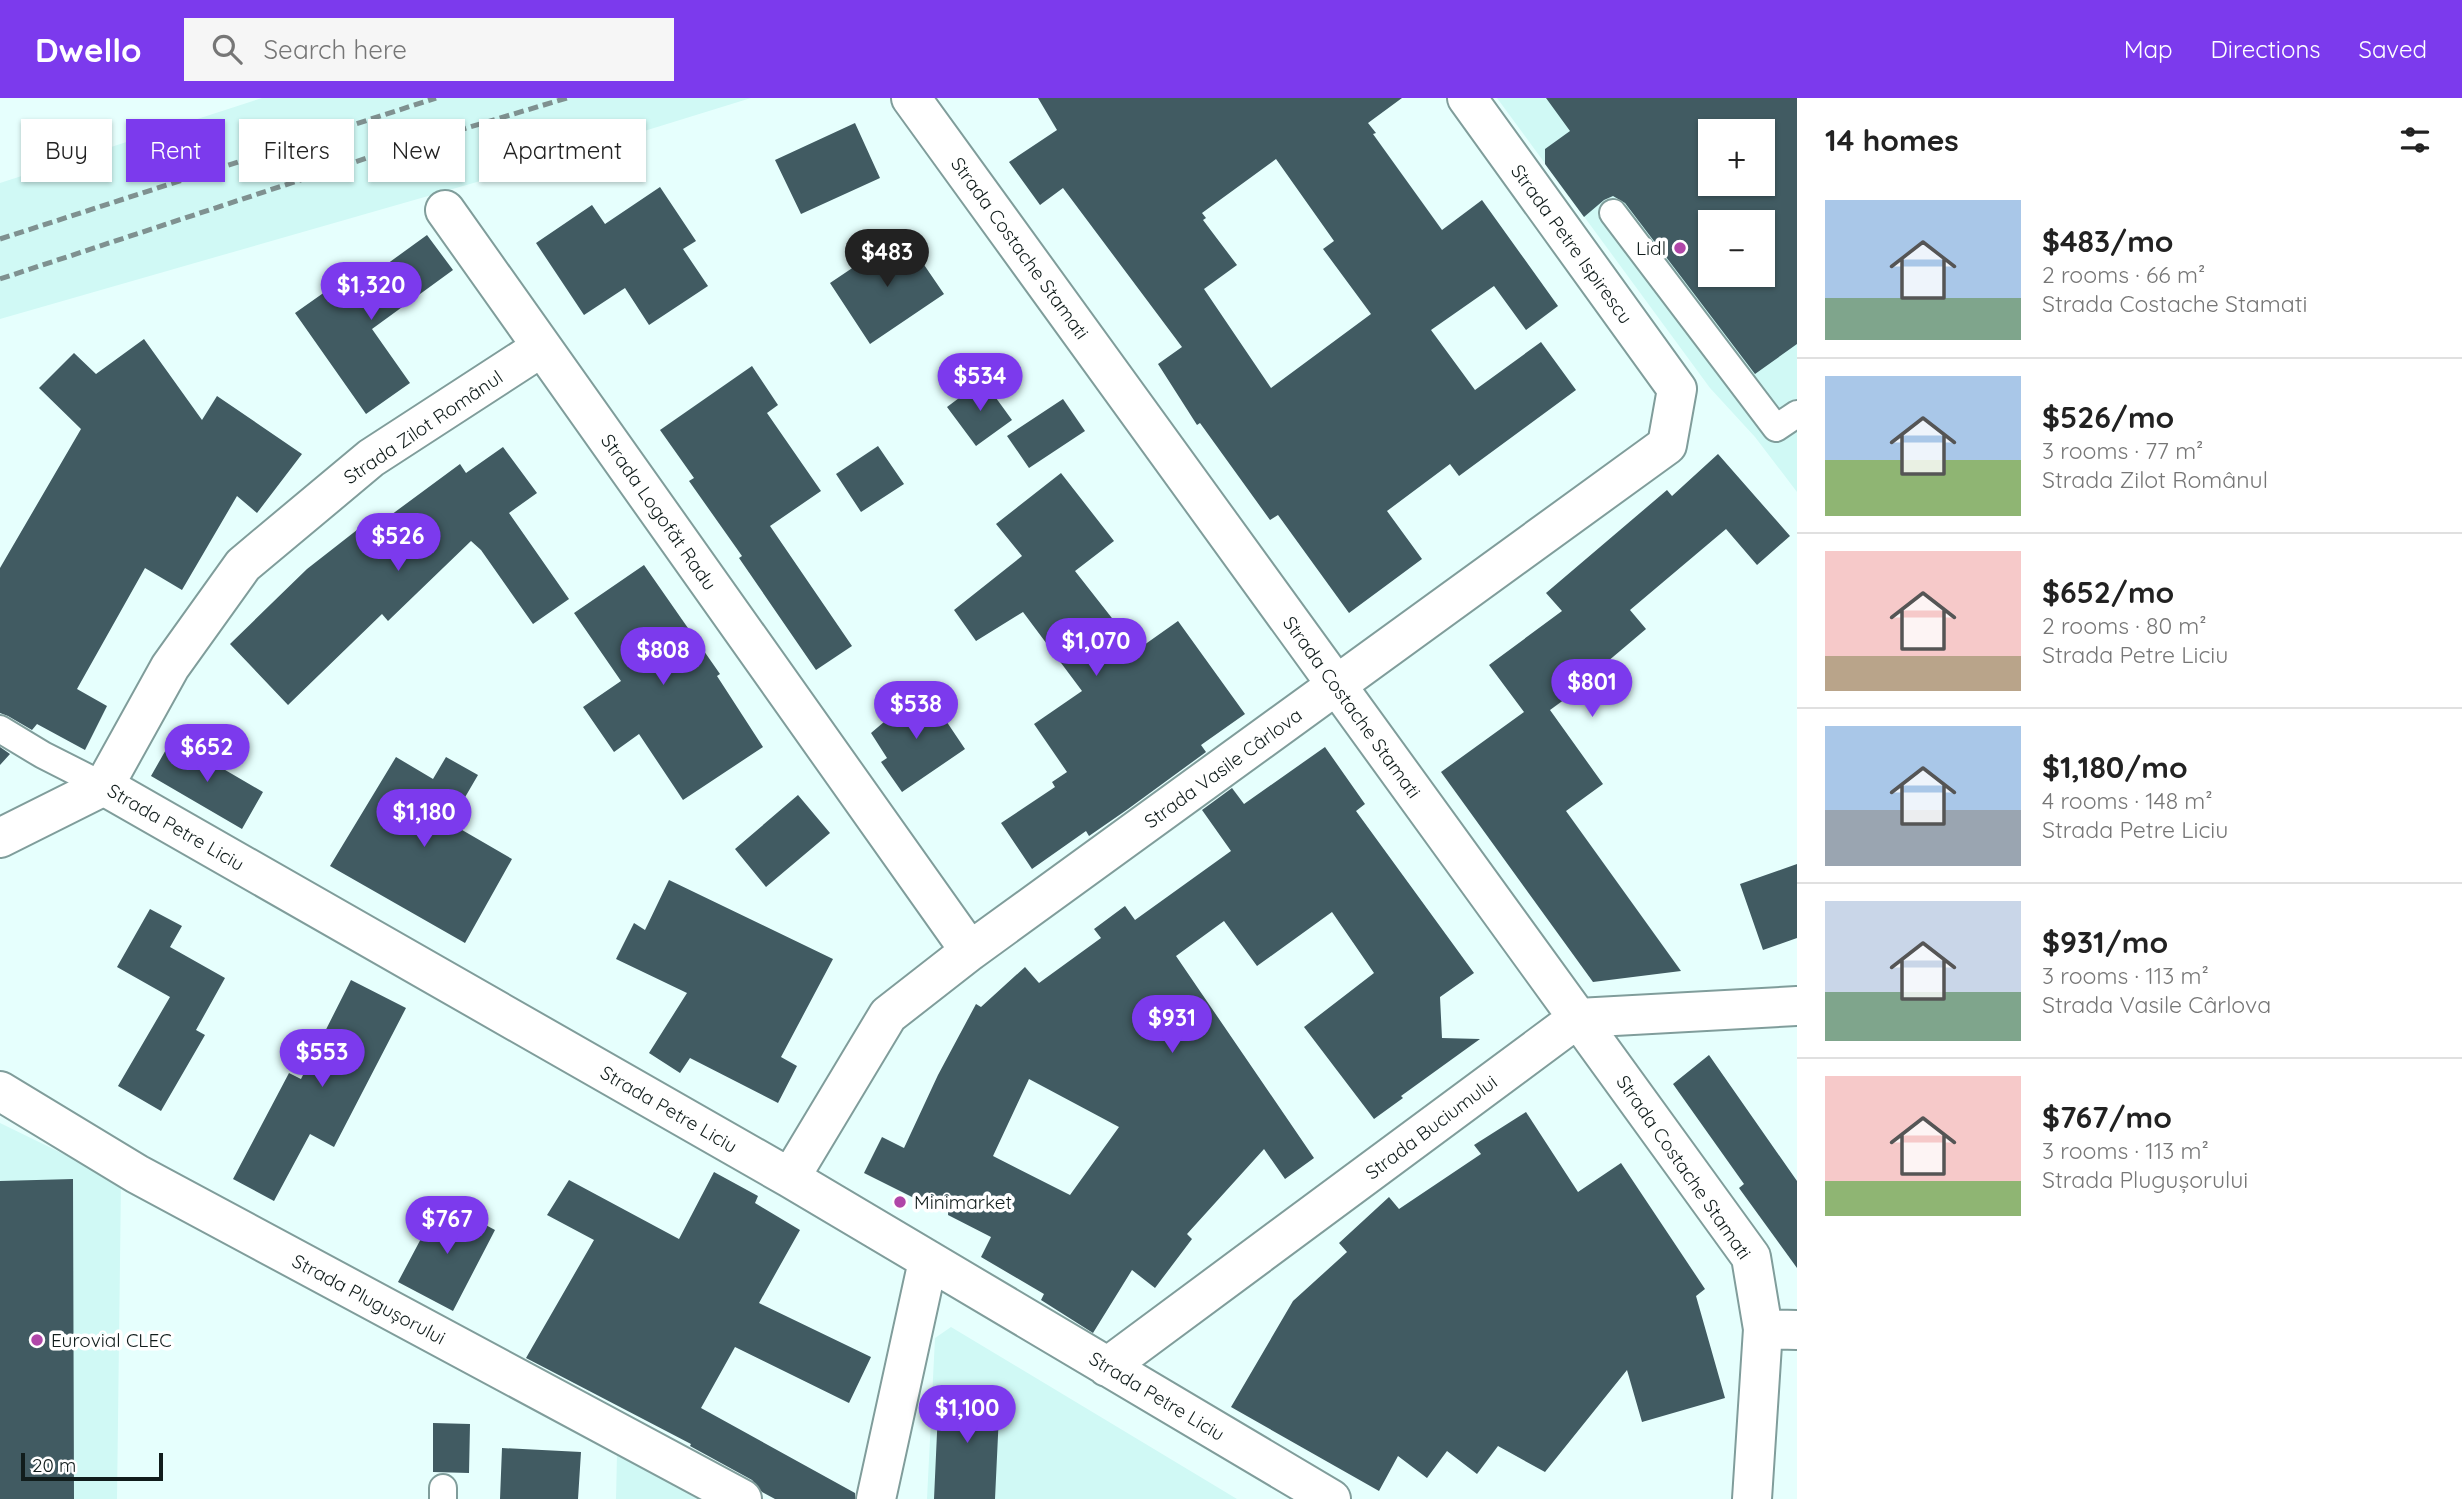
<!DOCTYPE html>
<meta charset="utf-8">
<style>
:root{--surface:#fff;--page:#f6f6f6;--text:#222;--muted:#767676;--line:#e0e0e0;--accent:#7c3aed}
body{margin:0;font-family:Quicksand,sans-serif;background:var(--page);color:var(--text);height:100vh;display:flex;flex-direction:column;font-size:26px;white-space:nowrap}
*{box-sizing:border-box;margin:0}
p{font-size:23px;color:var(--muted)}
.icon{flex:none;width:38px;height:38px;fill:none;stroke:currentColor;stroke-width:2;stroke-linecap:round;stroke-linejoin:round}
.map{position:relative;flex:1;overflow:hidden}
.drawer{display:flex;flex-direction:column;background:var(--surface);width:665px}
.drawer>*{flex:none}
.guide{position:absolute;left:21px;top:21px;width:665px;height:63px;display:flex;gap:14px}
.tools{position:absolute;left:1698px;top:21px;display:grid;gap:14px}
.tools a{display:grid;place-items:center;width:77px;height:77px;border-radius:0px;background:var(--surface);box-shadow:0 2px 5px #0004;font-size:35px}
.scale{position:absolute;left:21px;bottom:18px;width:142px;box-sizing:border-box;padding-left:7px;border:4px solid #111d1c;border-top:0;font-size:19px;line-height:24px;white-space:nowrap;color:#111d1c;-webkit-text-stroke:5px #fff;paint-order:stroke}
.price{position:absolute;translate:-50% -60px;padding:0 16px;border-radius:24px;background:var(--accent);color:#fff;font-size:23px;line-height:46px;filter:drop-shadow(0 2px 4px #0008)}
.price::after{content:'';position:absolute;left:50%;top:42px;width:21px;height:16px;margin-left:-10px;background:inherit;clip-path:polygon(0 0,100% 0,50% 100%)}
.price.active{background:#222;color:#fff}
ul{padding:0;list-style:none}
li{display:flex;align-items:center;gap:21px;height:175px;padding:0 28px}
li+li{border-top:2px solid var(--line)}
li span{display:grid;place-items:center;flex:none;width:196px;height:140px;border-radius:0px;color:#555}
li>.icon{margin-inline-start:auto}
span .icon{width:84px;height:84px;fill:#fffc;stroke-width:1}
li b{font-size:30px}
h2{display:flex;justify-content:space-between;align-items:center;height:84px;padding:0 28px;font-size:30px}
.tag{padding:0 24px;border-radius:0px;background:var(--surface);box-shadow:0 2px 5px #0004;font-size:24px;line-height:63px}
.tag.active{background:var(--accent);color:#fff}
header{display:flex;align-items:center;gap:42px;box-sizing:border-box;height:98px;padding:0 35px;background:var(--accent);color:#fff}
header strong{font-size:33px}
nav{display:flex;gap:38px;margin-inline-start:auto;font-size:24px}
.search{width:490px;height:63px;background:var(--page);display:flex;align-items:center;gap:18px;box-sizing:border-box;padding:0 24px;border-radius:0px;color:var(--muted);font-size:26px}
main{display:flex;flex:1;min-height:0}
.map>svg:first-child{display:block}
.built{fill:#d0f9f5;fill-rule:evenodd}
.building{fill:#415b62;fill-rule:evenodd}
.lines{fill:none;stroke-linecap:round;stroke-linejoin:round}
.lane-casing{stroke:#809d9b;stroke-width:30}
.street-casing{stroke:#809d9b;stroke-width:42}
.lane{stroke:#fff;stroke-width:26}
.street{stroke:#fff;stroke-width:38}
.rail{stroke:#7f9190;stroke-width:5;stroke-dasharray:10 5;stroke-linecap:butt}
.poi-dot{fill:#b046a8;stroke:#fff;stroke-width:2.5}
.labels{text-anchor:middle;dominant-baseline:central;stroke-width:7;stroke-linejoin:round;paint-order:stroke}
.street-label{font-size:19px;fill:#111d1c;stroke:#fff}
.poi-label{font-size:19px;fill:#111d1c;stroke:#fff;text-anchor:start}
</style>
<header>
<strong>Dwello</strong>
<div class="search"><svg class="icon" aria-label="search" viewBox="0 0 24 24"><circle cx="10" cy="10" r="6"/><path d="M15 15l6 6"/></svg>Search here</div>
<nav><a>Map</a><a>Directions</a><a>Saved</a></nav>
</header>
<main>
<div class="map">
<svg width="1797" height="1401" viewBox="0 0 1797 1401">
<rect width="100%" height="100%" fill="#e6fffd"/>
<path class="built" d="M 262,0 L 751,0 L 515,73 L 0,221 L 0,85 Z
M 1497,0 L 1797,0 L 1797,394 L 1755,339 L 1710,290 ZM 1710,33 L 1762,33 L 1762,86 L 1710,86 ZM 1710,124 L 1762,124 L 1762,177 L 1710,177 Z
M 0,1025 L 121,1084 L 117,1401 L 0,1401 Z
M 951,1229 L 1237,1401 L 927,1401 L 935,1240 Z
M 617,1356 L 706,1401 L 616,1401 Z"/>
<path class="building" d="M 1038,0 L 1402,0 L 1368,25 L 1376,35 L 1373,36 L 1442,132 L 1482,102 L 1558,208 L 1526,232 L 1494,188 L 1431,232 L 1475,292 L 1541,244 L 1576,292 L 1459,378 L 1450,366 L 1387,413 L 1422,461 L 1349,515 L 1278,417 L 1270,422 L 1200,325 L 1197,327 L 1158,266 L 1182,249 L 1063,90 L 1040,107 L 1009,64 L 1057,32 ZM 1276,61 L 1334,143 L 1323,151 L 1371,216 L 1271,290 L 1204,191 L 1237,167 L 1203,122 L 1206,120 L 1202,115 Z
M 1546,0 L 1797,0 L 1797,246 L 1755,276 L 1625,105 L 1613,98 L 1604,102 L 1584,119 L 1545,66 L 1545,51 L 1570,33 ZM 1710,33 L 1762,33 L 1762,86 L 1710,86 ZM 1710,124 L 1762,124 L 1762,177 L 1710,177 Z
M 855,25 L 880,80 L 801,116 L 775,62 Z
M 660,89 L 696,143 L 683,151 L 708,188 L 649,227 L 625,190 L 584,217 L 536,145 L 592,107 L 605,126 Z
M 903,136 L 944,196 L 870,246 L 830,185 Z
M 427,137 L 453,172 L 372,231 L 410,285 L 366,316 L 295,215 L 339,184 L 347,195 Z
M 144,241 L 202,322 L 217,298 L 302,356 L 257,415 L 237,398 L 182,492 L 145,470 L 77,591 L 107,608 L 85,652 L 37,626 L 32,632 L 8,618 L 0,615 L 0,470 L 81,331 L 39,290 L 74,255 L 96,276 Z
M 752,268 L 778,307 L 767,315 L 821,393 L 770,428 L 852,548 L 816,572 L 739,460 L 742,458 L 689,383 L 694,380 L 660,332 Z
M 983,282 L 1012,322 L 976,348 L 947,309 Z
M 1063,301 L 1085,333 L 1029,370 L 1007,338 Z
M 878,348 L 904,386 L 861,414 L 836,376 Z
M 503,349 L 537,395 L 509,415 L 569,501 L 533,526 L 481,452 L 471,443 L 388,523 L 382,516 L 288,607 L 230,546 L 307,471 L 371,421 L 376,428 L 460,366 L 466,375 Z
M 1718,356 L 1790,438 L 1757,467 L 1726,431 L 1630,512 L 1646,531 L 1581,586 L 1583,588 L 1550,612 L 1603,686 L 1566,713 L 1681,873 L 1593,884 L 1441,674 L 1524,614 L 1489,567 L 1562,513 L 1546,495 L 1667,392 L 1672,398 Z
M 1061,375 L 1114,443 L 1075,473 L 1137,552 L 1178,523 L 1245,616 L 1201,647 L 1206,654 L 1128,711 L 1089,738 L 1086,733 L 1032,771 L 1001,725 L 1055,689 L 1052,684 L 1067,674 L 1034,626 L 1082,593 L 1023,514 L 976,543 L 954,512 L 1022,458 L 996,426 Z
M 644,467 L 720,576 L 717,578 L 763,649 L 683,702 L 639,636 L 614,654 L 583,609 L 621,583 L 574,515 Z
M 924,590 L 965,651 L 902,694 L 881,664 L 887,660 L 871,635 Z
M 172,641 L 263,694 L 242,731 L 151,678 Z
M 0,649 L 10,656 L 0,667 Z
M 1325,649 L 1365,706 L 1356,713 L 1474,875 L 1440,899 L 1442,940 L 1480,941 L 1401,998 L 1403,1000 L 1374,1021 L 1304,929 L 1374,875 L 1332,814 L 1257,868 L 1224,823 L 1176,858 L 1314,1060 L 1285,1081 L 1264,1051 L 1187,1136 L 1192,1141 L 1155,1190 L 1132,1172 L 1093,1235 L 1041,1202 L 1044,1196 L 981,1159 L 991,1139 L 948,1117 L 949,1100 L 942,1114 L 864,1075 L 882,1039 L 904,1050 L 938,977 L 976,906 L 981,909 L 1025,869 L 1039,885 L 1101,840 L 1094,831 L 1125,808 L 1135,822 L 1231,753 L 1202,712 L 1232,690 L 1244,706 ZM 1029,981 L 1119,1029 L 1070,1097 L 993,1058 Z
M 396,659 L 433,681 L 446,659 L 478,677 L 450,725 L 512,761 L 465,845 L 330,768 Z
M 798,697 L 830,735 L 766,789 L 735,751 Z
M 1797,766 L 1797,840 L 1763,852 L 1740,786 Z
M 669,782 L 833,861 L 781,959 L 797,968 L 778,1005 L 690,960 L 680,975 L 649,955 L 687,895 L 616,861 L 634,825 L 645,832 Z
M 150,811 L 182,828 L 170,849 L 225,880 L 196,932 L 205,937 L 161,1013 L 118,988 L 170,899 L 117,869 Z
M 351,882 L 406,910 L 334,1049 L 310,1036 L 274,1103 L 233,1081 L 289,975 L 301,981 Z
M 1709,957 L 1797,1083 L 1797,1170 L 1739,1090 L 1744,1086 L 1673,986 Z
M 1526,1014 L 1578,1094 L 1621,1065 L 1705,1191 L 1696,1198 L 1725,1300 L 1642,1324 L 1627,1272 L 1545,1374 L 1498,1348 L 1477,1376 L 1447,1353 L 1427,1380 L 1398,1358 L 1379,1393 L 1231,1309 L 1293,1203 L 1347,1154 L 1339,1145 L 1389,1099 L 1399,1111 L 1481,1056 L 1474,1047 Z
M 714,1074 L 758,1098 L 755,1105 L 800,1132 L 759,1205 L 871,1259 L 849,1305 L 735,1249 L 701,1310 L 855,1395 L 855,1401 L 775,1401 L 762,1394 L 752,1382 L 690,1348 L 691,1346 L 526,1260 L 594,1142 L 547,1117 L 569,1082 L 679,1141 Z
M 73,1081 L 74,1401 L 0,1401 L 0,1083 Z
M 441,1103 L 495,1132 L 453,1213 L 398,1184 Z
M 939,1291 L 1000,1295 L 995,1401 L 934,1401 Z
M 433,1325 L 470,1326 L 469,1375 L 433,1374 Z
M 502,1350 L 581,1354 L 578,1401 L 500,1401 Z"/>
<g class="lines">
<defs>
<path id="lane" d="M 1613,115 L 1776,330 L 1797,316
M 0,631 L 43,657 L 104,688
M 443,1401 L 443,1390"/>
<path id="street" d="M 911,0 L 1751,1159 L 1763,1231 L 1752,1401
M 445,112 L 970,853
M 104,688 L 790,1080 L 1331,1401
M 0,740 L 104,688 L 170,569 L 243,467 L 371,360 L 542,249
M 0,993 L 137,1076 L 742,1401
M 790,1080 L 888,917 L 970,853 L 1667,347 L 1677,291 L 1467,0
M 1763,1231 L 1797,1232
M 1107,1269 L 1578,920 L 1797,908
M 876,1401 L 928,1163"/>
</defs>
<use href="#lane" class="lane-casing"/>
<use href="#street" class="street-casing"/>
<use href="#lane" class="lane"/>
<use href="#street" class="street"/>
<path class="rail" d="M 0,141 L 436,0
M 0,181 L 373,58 L 567,0"/>
</g>
<g class="poi-dot">
<circle cx="1680" cy="150" r="7"/>
<circle cx="900" cy="1104" r="7"/>
<circle cx="37" cy="1242" r="7"/>
</g>
<g class="labels">
<g class="street-label">
<text transform="translate(1572 146) rotate(54)">Strada Petre Ispirescu</text>
<text transform="translate(1020 150) rotate(54)">Strada Costache Stamati</text>
<text transform="translate(423 329) rotate(-34)">Strada Zilot Românul</text>
<text transform="translate(659 414) rotate(55)">Strada Logofăt Radu</text>
<text transform="translate(1352 609) rotate(54)">Strada Costache Stamati</text>
<text transform="translate(1223 670) rotate(-36)">Strada Vasile Cârlova</text>
<text transform="translate(176 729) rotate(30)">Strada Petre Liciu</text>
<text transform="translate(669 1011) rotate(30)">Strada Petre Liciu</text>
<text transform="translate(1431 1029) rotate(-37)">Strada Buciumului</text>
<text transform="translate(1684 1069) rotate(55)">Strada Costache Stamati</text>
<text transform="translate(369 1201) rotate(28)">Strada Plugușorului</text>
<text transform="translate(1157 1298) rotate(31)">Strada Petre Liciu</text>
</g>
<g class="poi-label">
<text x="1666" y="150" text-anchor="end">Lidl</text>
<text x="914" y="1104">Minimarket</text>
<text x="51" y="1242">Eurovial CLEC</text>
</g>
</g>
</svg>
<div class="tools">
<a>+</a>
<a>−</a>
</div>
<div class="scale">20 m</div>
<b class="price active" style="left:887px;top:191px">$483</b>
<b class="price" style="left:371px;top:224px">$1,320</b>
<b class="price" style="left:980px;top:315px">$534</b>
<b class="price" style="left:398px;top:475px">$526</b>
<b class="price" style="left:1096px;top:580px">$1,070</b>
<b class="price" style="left:663px;top:589px">$808</b>
<b class="price" style="left:1592px;top:621px">$801</b>
<b class="price" style="left:916px;top:643px">$538</b>
<b class="price" style="left:207px;top:686px">$652</b>
<b class="price" style="left:424px;top:751px">$1,180</b>
<b class="price" style="left:1172px;top:957px">$931</b>
<b class="price" style="left:322px;top:991px">$553</b>
<b class="price" style="left:447px;top:1158px">$767</b>
<b class="price" style="left:967px;top:1347px">$1,100</b>
<div class="guide">
<a class="tag">Buy</a>
<a class="tag active">Rent</a>
<a class="tag">Filters</a>
<a class="tag">New</a>
<a class="tag">Apartment</a>
</div>
</div>
<section class="drawer">
<h2>14 homes<svg class="icon" aria-label="filters" viewBox="0 0 24 24"><path d="M4 7h16M4 17h16"/><circle cx="9" cy="7" r="2"/><circle cx="15" cy="17" r="2"/></svg></h2>
<ul>
<li><span style="background:linear-gradient(#a9c7e8 70%,#7fa58c 0)"><svg class="icon" aria-label="home" viewBox="0 0 24 24"><path d="M3 11l9-7 9 7M6 9v11h12V9"/></svg></span><div><b>$483/mo</b><p>2 rooms · 66 m²</p><p>Strada Costache Stamati</p></div></li>
<li><span style="background:linear-gradient(#a9c7e8 60%,#8fb573 0)"><svg class="icon" aria-label="home" viewBox="0 0 24 24"><path d="M3 11l9-7 9 7M6 9v11h12V9"/></svg></span><div><b>$526/mo</b><p>3 rooms · 77 m²</p><p>Strada Zilot Românul</p></div></li>
<li><span style="background:linear-gradient(#f6c9c9 75%,#b9a48a 0)"><svg class="icon" aria-label="home" viewBox="0 0 24 24"><path d="M3 11l9-7 9 7M6 9v11h12V9"/></svg></span><div><b>$652/mo</b><p>2 rooms · 80 m²</p><p>Strada Petre Liciu</p></div></li>
<li><span style="background:linear-gradient(#a9c7e8 60%,#9aa5b1 0)"><svg class="icon" aria-label="home" viewBox="0 0 24 24"><path d="M3 11l9-7 9 7M6 9v11h12V9"/></svg></span><div><b>$1,180/mo</b><p>4 rooms · 148 m²</p><p>Strada Petre Liciu</p></div></li>
<li><span style="background:linear-gradient(#c9d6e8 65%,#7fa58c 0)"><svg class="icon" aria-label="home" viewBox="0 0 24 24"><path d="M3 11l9-7 9 7M6 9v11h12V9"/></svg></span><div><b>$931/mo</b><p>3 rooms · 113 m²</p><p>Strada Vasile Cârlova</p></div></li>
<li><span style="background:linear-gradient(#f6c9c9 75%,#8fb573 0)"><svg class="icon" aria-label="home" viewBox="0 0 24 24"><path d="M3 11l9-7 9 7M6 9v11h12V9"/></svg></span><div><b>$767/mo</b><p>3 rooms · 113 m²</p><p>Strada Plugușorului</p></div></li>
</ul>
</section>
</main>
